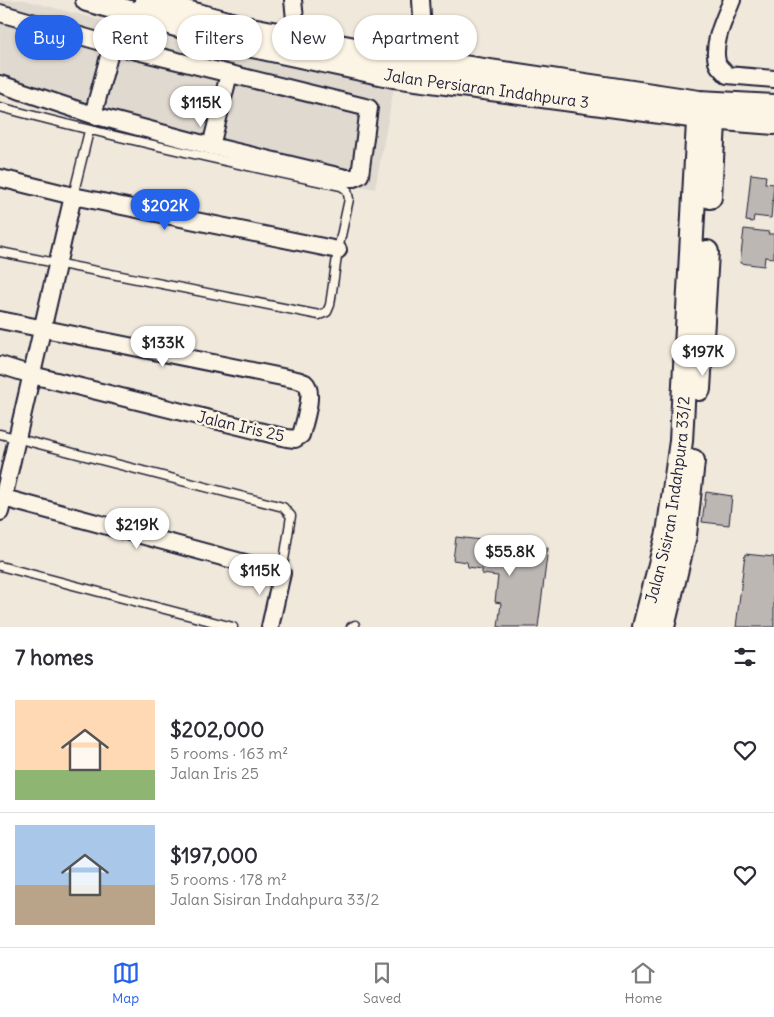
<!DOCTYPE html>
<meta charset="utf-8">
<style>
:root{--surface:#fff;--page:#f7f7f7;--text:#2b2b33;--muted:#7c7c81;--line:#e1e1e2;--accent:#2563eb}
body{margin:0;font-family:Delius,sans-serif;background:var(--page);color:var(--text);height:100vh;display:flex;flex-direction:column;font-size:19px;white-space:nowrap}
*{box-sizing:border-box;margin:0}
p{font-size:16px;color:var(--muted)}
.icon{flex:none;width:28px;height:28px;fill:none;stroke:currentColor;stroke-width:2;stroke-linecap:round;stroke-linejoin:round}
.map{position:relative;height:627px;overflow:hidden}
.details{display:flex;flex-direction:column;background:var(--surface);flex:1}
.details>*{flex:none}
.banner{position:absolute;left:15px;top:15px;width:500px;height:45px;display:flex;gap:10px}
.price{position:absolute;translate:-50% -42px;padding:0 11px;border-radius:18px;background:#fff;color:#222;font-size:16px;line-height:32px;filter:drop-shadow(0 1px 2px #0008)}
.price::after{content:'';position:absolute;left:50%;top:30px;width:15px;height:11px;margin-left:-8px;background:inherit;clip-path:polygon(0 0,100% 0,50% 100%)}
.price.active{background:var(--accent);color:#fff}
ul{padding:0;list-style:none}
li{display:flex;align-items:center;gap:15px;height:125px;padding:0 15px}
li+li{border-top:1px solid var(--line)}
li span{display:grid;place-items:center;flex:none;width:140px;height:100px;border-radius:0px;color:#555}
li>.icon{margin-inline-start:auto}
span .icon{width:60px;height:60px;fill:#fffc;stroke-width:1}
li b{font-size:21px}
h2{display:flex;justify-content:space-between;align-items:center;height:60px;padding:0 15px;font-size:21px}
.chip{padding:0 18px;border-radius:22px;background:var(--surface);box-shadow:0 1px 4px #0004;font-size:18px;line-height:45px}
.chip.active{background:var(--accent);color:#fff}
.menu{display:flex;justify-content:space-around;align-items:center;height:70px;border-top:1px solid var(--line);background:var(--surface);font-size:14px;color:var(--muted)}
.menu a{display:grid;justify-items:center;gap:2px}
.menu .active{color:var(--accent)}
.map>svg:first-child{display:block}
.built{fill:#e0d9cf}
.building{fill:#bcb7b3;stroke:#22223b}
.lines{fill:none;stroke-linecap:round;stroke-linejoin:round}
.service-casing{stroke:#22223b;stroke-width:11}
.minor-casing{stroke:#22223b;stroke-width:20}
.secondary-casing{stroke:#22223b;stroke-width:26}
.service{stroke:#fcf5e5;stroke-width:8}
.minor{stroke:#fcf5e5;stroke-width:16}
.secondary{stroke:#fcf5e5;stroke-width:22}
.labels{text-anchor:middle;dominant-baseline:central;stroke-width:5;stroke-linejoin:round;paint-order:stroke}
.street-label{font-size:16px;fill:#22223b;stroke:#fcf5e5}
</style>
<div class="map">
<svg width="774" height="627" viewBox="0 0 774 627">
<rect width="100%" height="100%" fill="#efe8db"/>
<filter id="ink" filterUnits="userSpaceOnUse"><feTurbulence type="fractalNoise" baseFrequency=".02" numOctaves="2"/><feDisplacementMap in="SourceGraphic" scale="10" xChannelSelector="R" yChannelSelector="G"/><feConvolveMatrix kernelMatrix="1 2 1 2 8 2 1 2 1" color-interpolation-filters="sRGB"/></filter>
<g filter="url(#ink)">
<path class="built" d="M 0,0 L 24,0 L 200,46 L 394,88 L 375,189 L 233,159 L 105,126 L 0,94 Z"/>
<path class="building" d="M 751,174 L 766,176 L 765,183 L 774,184 L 771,218 L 754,216 L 753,222 L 746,221 Z
M 744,229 L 769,232 L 768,234 L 774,234 L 774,258 L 765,257 L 764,266 L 740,263 Z
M 706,492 L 732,496 L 729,525 L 702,522 Z
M 456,537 L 548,548 L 538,627 L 498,627 L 501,603 L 495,602 L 498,576 L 482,574 L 482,569 L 468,567 L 467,562 L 453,560 Z
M 745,554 L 774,557 L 774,627 L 736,627 Z"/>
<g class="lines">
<defs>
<path id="service" d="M 0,107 C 113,137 226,162 341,186 L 347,190 L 349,199 L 338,250 L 330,305 L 327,312 L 319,315 L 0,252
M 73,196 L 89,131
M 0,434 L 283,507 L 291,516 L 282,573
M 0,566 L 233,627
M 351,627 L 355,625"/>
<path id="minor" d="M 293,0 L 295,19
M 421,0 L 423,31
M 732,0 C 725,18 712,42 717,62 C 718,67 724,71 727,75 L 774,79
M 0,13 L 112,45 L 369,108 L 360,175 L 354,178 L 346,178 L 207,145 L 93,115 L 0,84
M 93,115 L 112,45
M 211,146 L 229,74
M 0,178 L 73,196 L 338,250
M 0,320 L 297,380 C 300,381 303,382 305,383 C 315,391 304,424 301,435 L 295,439 L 287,438 L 32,375 L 0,365
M 0,497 L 282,573 L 270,627
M 0,512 L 73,196"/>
<g id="secondary">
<path id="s1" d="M 87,0 L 243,44 L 394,76 L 698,117 L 774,123"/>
<path d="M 146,1 L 246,28 L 396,57 L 699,102 L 774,106"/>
<path d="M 710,197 L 715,104"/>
<path d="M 699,389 L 707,252"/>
<path id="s2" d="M 644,627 L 668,533 L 681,441 L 699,103"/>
<path d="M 663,627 L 685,535 L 693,461"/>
</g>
</defs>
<use href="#service" class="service-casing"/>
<use href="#minor" class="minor-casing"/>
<use href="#secondary" class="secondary-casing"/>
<use href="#service" class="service"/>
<use href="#minor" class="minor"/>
<use href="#secondary" class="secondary"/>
</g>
</g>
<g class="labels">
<g class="street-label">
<text stroke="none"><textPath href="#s1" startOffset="410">Jalan Persiaran Indahpura 3</textPath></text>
<text transform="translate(241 426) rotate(13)">Jalan Iris 25</text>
<text stroke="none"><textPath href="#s2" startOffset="130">Jalan Sisiran Indahpura 33/2</textPath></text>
</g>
</g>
</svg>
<b class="price" style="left:201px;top:128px">$115K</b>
<b class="price active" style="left:165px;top:231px">$202K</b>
<b class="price" style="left:163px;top:368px">$133K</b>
<b class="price" style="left:703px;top:377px">$197K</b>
<b class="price" style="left:137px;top:550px">$219K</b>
<b class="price" style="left:510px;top:577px">$55.8K</b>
<b class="price" style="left:260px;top:596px">$115K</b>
<div class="banner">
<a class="chip active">Buy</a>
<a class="chip">Rent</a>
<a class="chip">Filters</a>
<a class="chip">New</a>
<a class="chip">Apartment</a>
</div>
</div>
<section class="details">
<h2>7 homes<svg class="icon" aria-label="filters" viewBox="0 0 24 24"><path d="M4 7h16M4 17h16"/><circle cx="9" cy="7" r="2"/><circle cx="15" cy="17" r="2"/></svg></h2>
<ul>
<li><span style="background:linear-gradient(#ffd9b3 70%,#8fb573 0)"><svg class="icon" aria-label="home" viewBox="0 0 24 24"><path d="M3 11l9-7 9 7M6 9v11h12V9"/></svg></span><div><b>$202,000</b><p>5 rooms · 163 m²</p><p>Jalan Iris 25</p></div><svg class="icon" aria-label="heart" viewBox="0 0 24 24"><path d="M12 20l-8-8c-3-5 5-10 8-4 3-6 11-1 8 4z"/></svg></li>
<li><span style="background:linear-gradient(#a9c7e8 60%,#b9a48a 0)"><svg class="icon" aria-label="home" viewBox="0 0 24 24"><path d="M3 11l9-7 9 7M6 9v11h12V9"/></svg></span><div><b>$197,000</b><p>5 rooms · 178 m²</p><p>Jalan Sisiran Indahpura 33/2</p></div><svg class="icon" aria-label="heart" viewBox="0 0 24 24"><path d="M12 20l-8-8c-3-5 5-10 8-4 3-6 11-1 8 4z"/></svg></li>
</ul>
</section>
<nav class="menu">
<a class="active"><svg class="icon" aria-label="map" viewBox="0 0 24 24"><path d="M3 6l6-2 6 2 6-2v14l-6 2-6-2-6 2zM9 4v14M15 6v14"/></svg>Map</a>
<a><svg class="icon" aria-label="saved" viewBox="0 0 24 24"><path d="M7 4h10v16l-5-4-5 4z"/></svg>Saved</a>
<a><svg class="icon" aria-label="home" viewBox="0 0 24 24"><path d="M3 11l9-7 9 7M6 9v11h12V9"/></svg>Home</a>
</nav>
